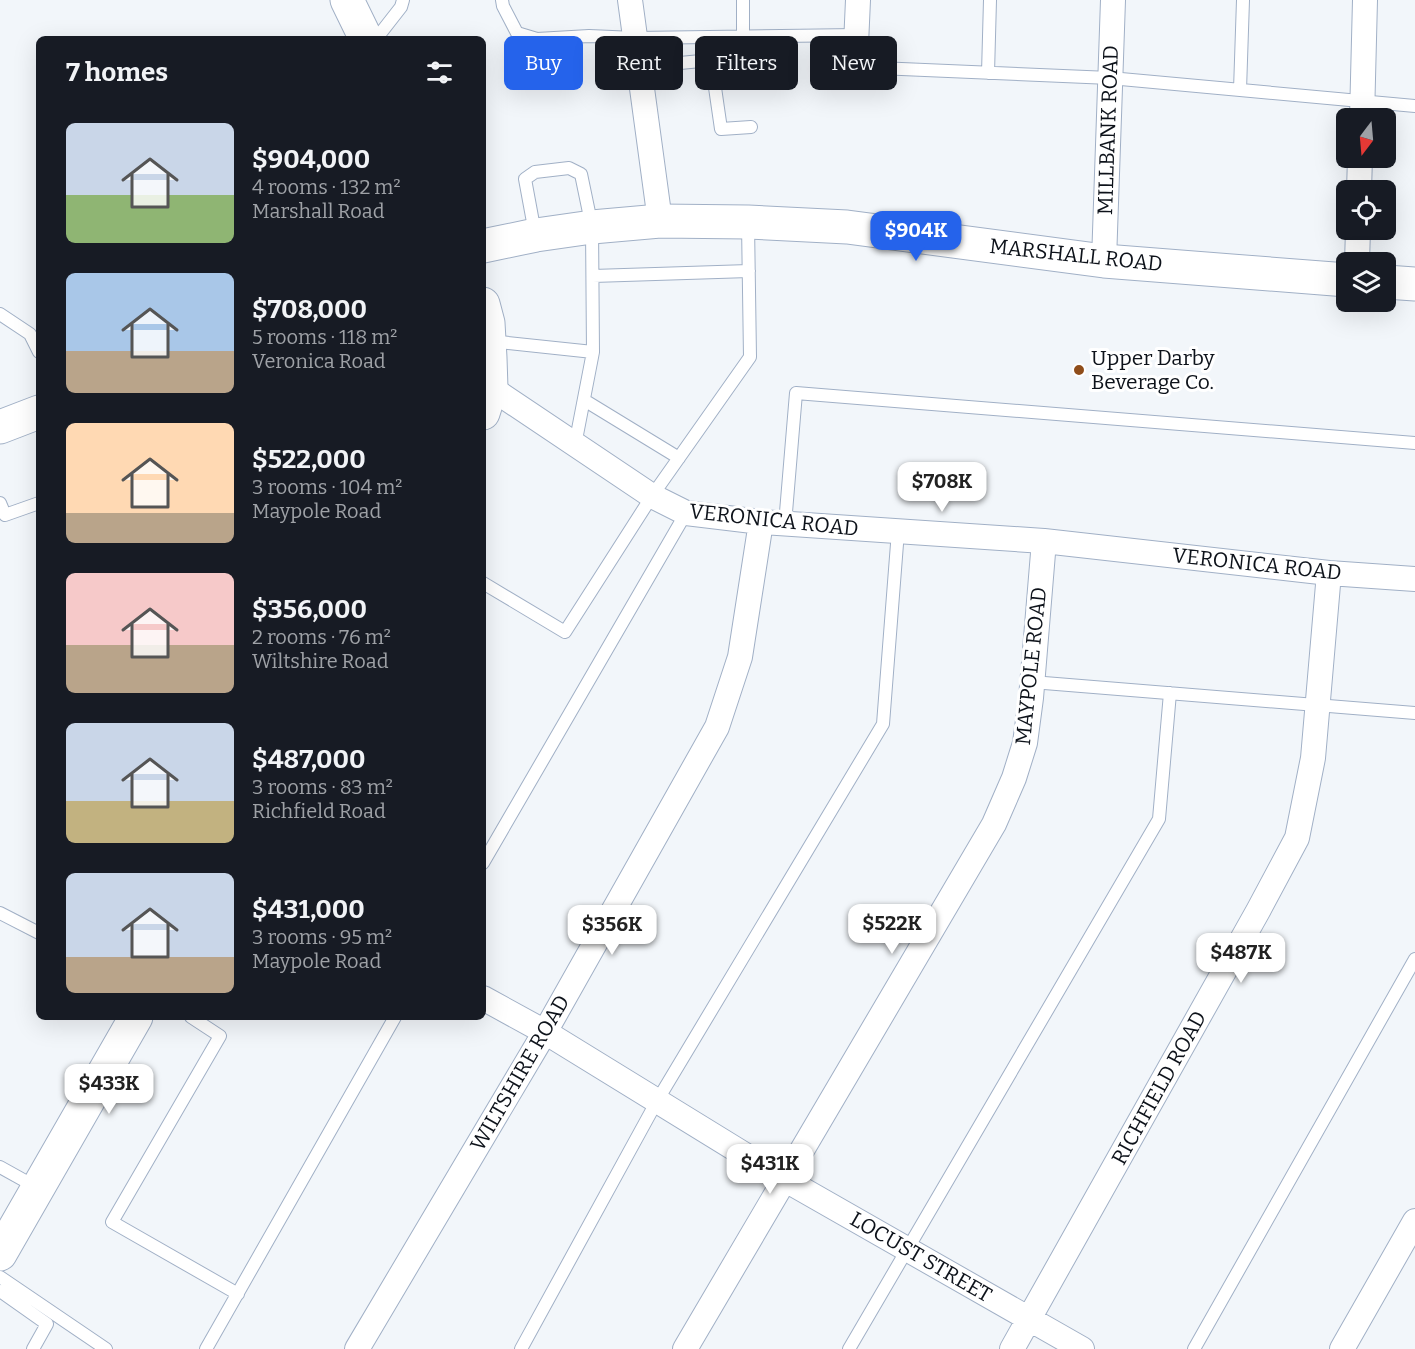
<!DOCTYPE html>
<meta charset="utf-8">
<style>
:root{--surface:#171b24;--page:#242831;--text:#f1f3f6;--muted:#9ea1a6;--accent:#2563eb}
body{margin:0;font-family:Bitter,serif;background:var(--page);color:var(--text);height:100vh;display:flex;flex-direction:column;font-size:22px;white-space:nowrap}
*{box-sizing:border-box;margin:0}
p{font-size:20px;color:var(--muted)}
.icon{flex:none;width:33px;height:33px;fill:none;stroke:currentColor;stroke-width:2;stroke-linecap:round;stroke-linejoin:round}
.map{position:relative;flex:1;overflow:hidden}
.details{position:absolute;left:36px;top:36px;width:450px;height:984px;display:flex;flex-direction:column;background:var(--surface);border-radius:9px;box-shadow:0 6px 24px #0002}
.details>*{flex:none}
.banner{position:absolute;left:504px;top:36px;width:570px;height:54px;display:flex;gap:12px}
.needle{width:39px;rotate:196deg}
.buttons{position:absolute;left:1336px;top:108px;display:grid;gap:12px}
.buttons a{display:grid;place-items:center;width:60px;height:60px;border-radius:9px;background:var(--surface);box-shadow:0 6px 24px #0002;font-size:30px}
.price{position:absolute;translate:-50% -51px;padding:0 14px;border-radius:12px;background:#fff;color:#222;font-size:20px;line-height:39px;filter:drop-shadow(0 2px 3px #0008)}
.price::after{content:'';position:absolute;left:50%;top:36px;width:18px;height:14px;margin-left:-9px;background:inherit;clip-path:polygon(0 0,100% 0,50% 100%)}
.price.active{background:var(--accent);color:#fff}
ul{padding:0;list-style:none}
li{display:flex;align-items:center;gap:18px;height:150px;padding:0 30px}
li span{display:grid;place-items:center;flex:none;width:168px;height:120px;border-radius:9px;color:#555}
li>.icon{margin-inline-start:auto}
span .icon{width:72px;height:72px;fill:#fffc;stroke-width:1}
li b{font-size:26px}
h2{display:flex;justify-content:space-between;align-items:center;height:72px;padding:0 30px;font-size:26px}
.chip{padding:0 21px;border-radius:9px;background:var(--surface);box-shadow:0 6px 24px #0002;font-size:21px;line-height:54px}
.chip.active{background:var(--accent);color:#fff}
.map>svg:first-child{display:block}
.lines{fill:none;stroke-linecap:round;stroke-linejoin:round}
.service-casing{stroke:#a1b0c6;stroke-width:14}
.minor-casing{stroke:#a1b0c6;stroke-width:26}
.secondary-casing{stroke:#a1b0c6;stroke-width:35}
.service{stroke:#fff;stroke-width:12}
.minor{stroke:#fff;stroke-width:24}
.secondary{stroke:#fff;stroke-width:33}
.poi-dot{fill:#8f4d1a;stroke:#fff;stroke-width:2}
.labels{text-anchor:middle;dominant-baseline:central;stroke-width:6;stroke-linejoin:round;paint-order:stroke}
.street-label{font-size:21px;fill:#0d121a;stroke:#fff}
.poi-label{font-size:21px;fill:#0d121a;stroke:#fff;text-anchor:start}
</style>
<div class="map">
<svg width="1415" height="1349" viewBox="0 0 1415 1349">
<rect width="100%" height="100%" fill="#f2f6fa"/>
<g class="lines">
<defs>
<path id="service" d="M 502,0 L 503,6 L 517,33 L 537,39 L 589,36 L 635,38 L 857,35
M 743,0 L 743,37
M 376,39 L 401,7 L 403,0
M 639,67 L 711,60 L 721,129 L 751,127
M 855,67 L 1110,78 L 1415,106
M 988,73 L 990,0
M 1240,90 L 1243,0
M 535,233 L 525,179 L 535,172 L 569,168 L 581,174 L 592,227 L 593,352 L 575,445
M 593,276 L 749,271
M 0,314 L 30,334 L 39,352
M 490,341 L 593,352
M 584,400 L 679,458
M 0,503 L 5,515 L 39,503
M 785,524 L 796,393 L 1415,443
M 483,583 L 565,632 L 652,496 L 750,357 L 748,224
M 1032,682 L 1415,713
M 483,863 L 686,513
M 0,913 L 39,933
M 191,1017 L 220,1036 L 112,1222 L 238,1294
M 0,1167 L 36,1187
M 0,1277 L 106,1349
M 0,1291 L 47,1324 L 33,1349
M 206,1349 L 395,1017
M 521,1349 L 657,1101 L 883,724 L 898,531
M 849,1349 L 1159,819 L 1170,693
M 1194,1349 L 1415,959"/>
<path id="minor" d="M 630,0 L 660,221
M 855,67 L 858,0
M 1362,118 L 1365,0
M 1359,190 L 1360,158
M 1104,261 L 1113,0
M 1357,262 L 1358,230
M 491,388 L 652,496 L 686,513 L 761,522 L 1044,541 L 1329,573 L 1415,579
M 483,998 L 545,1032 L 784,1179 L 1082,1349
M 357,1349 L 545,1032 L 717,727 L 740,657 L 761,522
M 685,1349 L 994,824 L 1014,778 L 1025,743 L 1031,698 L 1044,541
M 1012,1349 L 1258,911 L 1297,838 L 1313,758 L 1329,573
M 1342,1349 L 1415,1221"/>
<path id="secondary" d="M 347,0 L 366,39
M 483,246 L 536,235 L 592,227 L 660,221 L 748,222 L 847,227 L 1104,261 L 1347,280
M 1386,282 L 1415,284
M 483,304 L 488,323 L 490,358 L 491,388 L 483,413
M 0,427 L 39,412
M 0,1254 L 136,1017"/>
</defs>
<use href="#service" class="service-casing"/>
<use href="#minor" class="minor-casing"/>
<use href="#secondary" class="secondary-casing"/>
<use href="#service" class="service"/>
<use href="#minor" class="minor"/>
<use href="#secondary" class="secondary"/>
</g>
<circle class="poi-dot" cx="1079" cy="370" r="6"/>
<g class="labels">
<g class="street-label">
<text transform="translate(1108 130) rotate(-88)">MILLBANK ROAD</text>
<text transform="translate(1076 255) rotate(6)">MARSHALL ROAD</text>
<text transform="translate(774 520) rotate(6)">VERONICA ROAD</text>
<text transform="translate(1257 564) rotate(6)">VERONICA ROAD</text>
<text transform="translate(1031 666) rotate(-84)">MAYPOLE ROAD</text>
<text transform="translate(520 1073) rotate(-60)">WILTSHIRE ROAD</text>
<text transform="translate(1159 1088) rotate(-61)">RICHFIELD ROAD</text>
<text transform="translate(921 1257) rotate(30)">LOCUST STREET</text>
</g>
<g class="poi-label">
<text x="1091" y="358">Upper Darby<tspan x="1091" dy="24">Beverage Co.</tspan></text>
</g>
</g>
</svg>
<div class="buttons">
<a><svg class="needle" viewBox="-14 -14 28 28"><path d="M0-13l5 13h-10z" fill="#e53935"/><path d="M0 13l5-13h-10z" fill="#9ea1a6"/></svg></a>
<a><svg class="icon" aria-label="locate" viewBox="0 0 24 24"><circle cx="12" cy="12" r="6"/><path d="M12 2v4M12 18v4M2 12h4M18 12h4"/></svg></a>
<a><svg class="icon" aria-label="layers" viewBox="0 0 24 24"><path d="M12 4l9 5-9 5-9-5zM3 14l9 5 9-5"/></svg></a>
</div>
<b class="price active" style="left:916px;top:262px">$904K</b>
<b class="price" style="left:942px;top:513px">$708K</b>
<b class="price" style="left:892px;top:955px">$522K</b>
<b class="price" style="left:612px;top:956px">$356K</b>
<b class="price" style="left:1241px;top:984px">$487K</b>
<b class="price" style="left:109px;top:1115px">$433K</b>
<b class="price" style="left:770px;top:1195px">$431K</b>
<div class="banner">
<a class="chip active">Buy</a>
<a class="chip">Rent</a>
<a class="chip">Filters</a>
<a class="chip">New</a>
</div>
<section class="details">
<h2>7 homes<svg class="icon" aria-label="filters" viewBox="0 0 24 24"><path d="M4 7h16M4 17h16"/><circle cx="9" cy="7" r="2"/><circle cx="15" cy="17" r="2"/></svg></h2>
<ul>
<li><span style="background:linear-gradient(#c9d6e8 60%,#8fb573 0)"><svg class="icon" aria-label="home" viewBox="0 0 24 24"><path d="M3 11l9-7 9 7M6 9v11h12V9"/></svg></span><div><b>$904,000</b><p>4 rooms · 132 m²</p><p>Marshall Road</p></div></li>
<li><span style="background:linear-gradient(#a9c7e8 65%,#b9a48a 0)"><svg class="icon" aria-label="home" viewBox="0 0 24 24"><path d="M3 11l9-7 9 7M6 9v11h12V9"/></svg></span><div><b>$708,000</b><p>5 rooms · 118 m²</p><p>Veronica Road</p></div></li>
<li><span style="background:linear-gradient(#ffd9b3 75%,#b9a48a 0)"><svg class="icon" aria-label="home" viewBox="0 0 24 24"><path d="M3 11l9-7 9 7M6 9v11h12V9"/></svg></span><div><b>$522,000</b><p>3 rooms · 104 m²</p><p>Maypole Road</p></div></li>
<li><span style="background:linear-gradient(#f6c9c9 60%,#b9a48a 0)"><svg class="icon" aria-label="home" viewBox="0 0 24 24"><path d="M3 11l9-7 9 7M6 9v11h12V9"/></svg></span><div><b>$356,000</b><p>2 rooms · 76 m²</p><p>Wiltshire Road</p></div></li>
<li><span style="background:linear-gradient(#c9d6e8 65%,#c2b280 0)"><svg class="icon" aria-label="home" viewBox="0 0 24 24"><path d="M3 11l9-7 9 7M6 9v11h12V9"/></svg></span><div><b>$487,000</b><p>3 rooms · 83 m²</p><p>Richfield Road</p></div></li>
<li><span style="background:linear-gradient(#c9d6e8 70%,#b9a48a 0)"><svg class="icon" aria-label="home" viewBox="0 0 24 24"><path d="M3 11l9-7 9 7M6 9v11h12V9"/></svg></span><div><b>$431,000</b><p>3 rooms · 95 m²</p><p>Maypole Road</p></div></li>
</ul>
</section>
</div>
